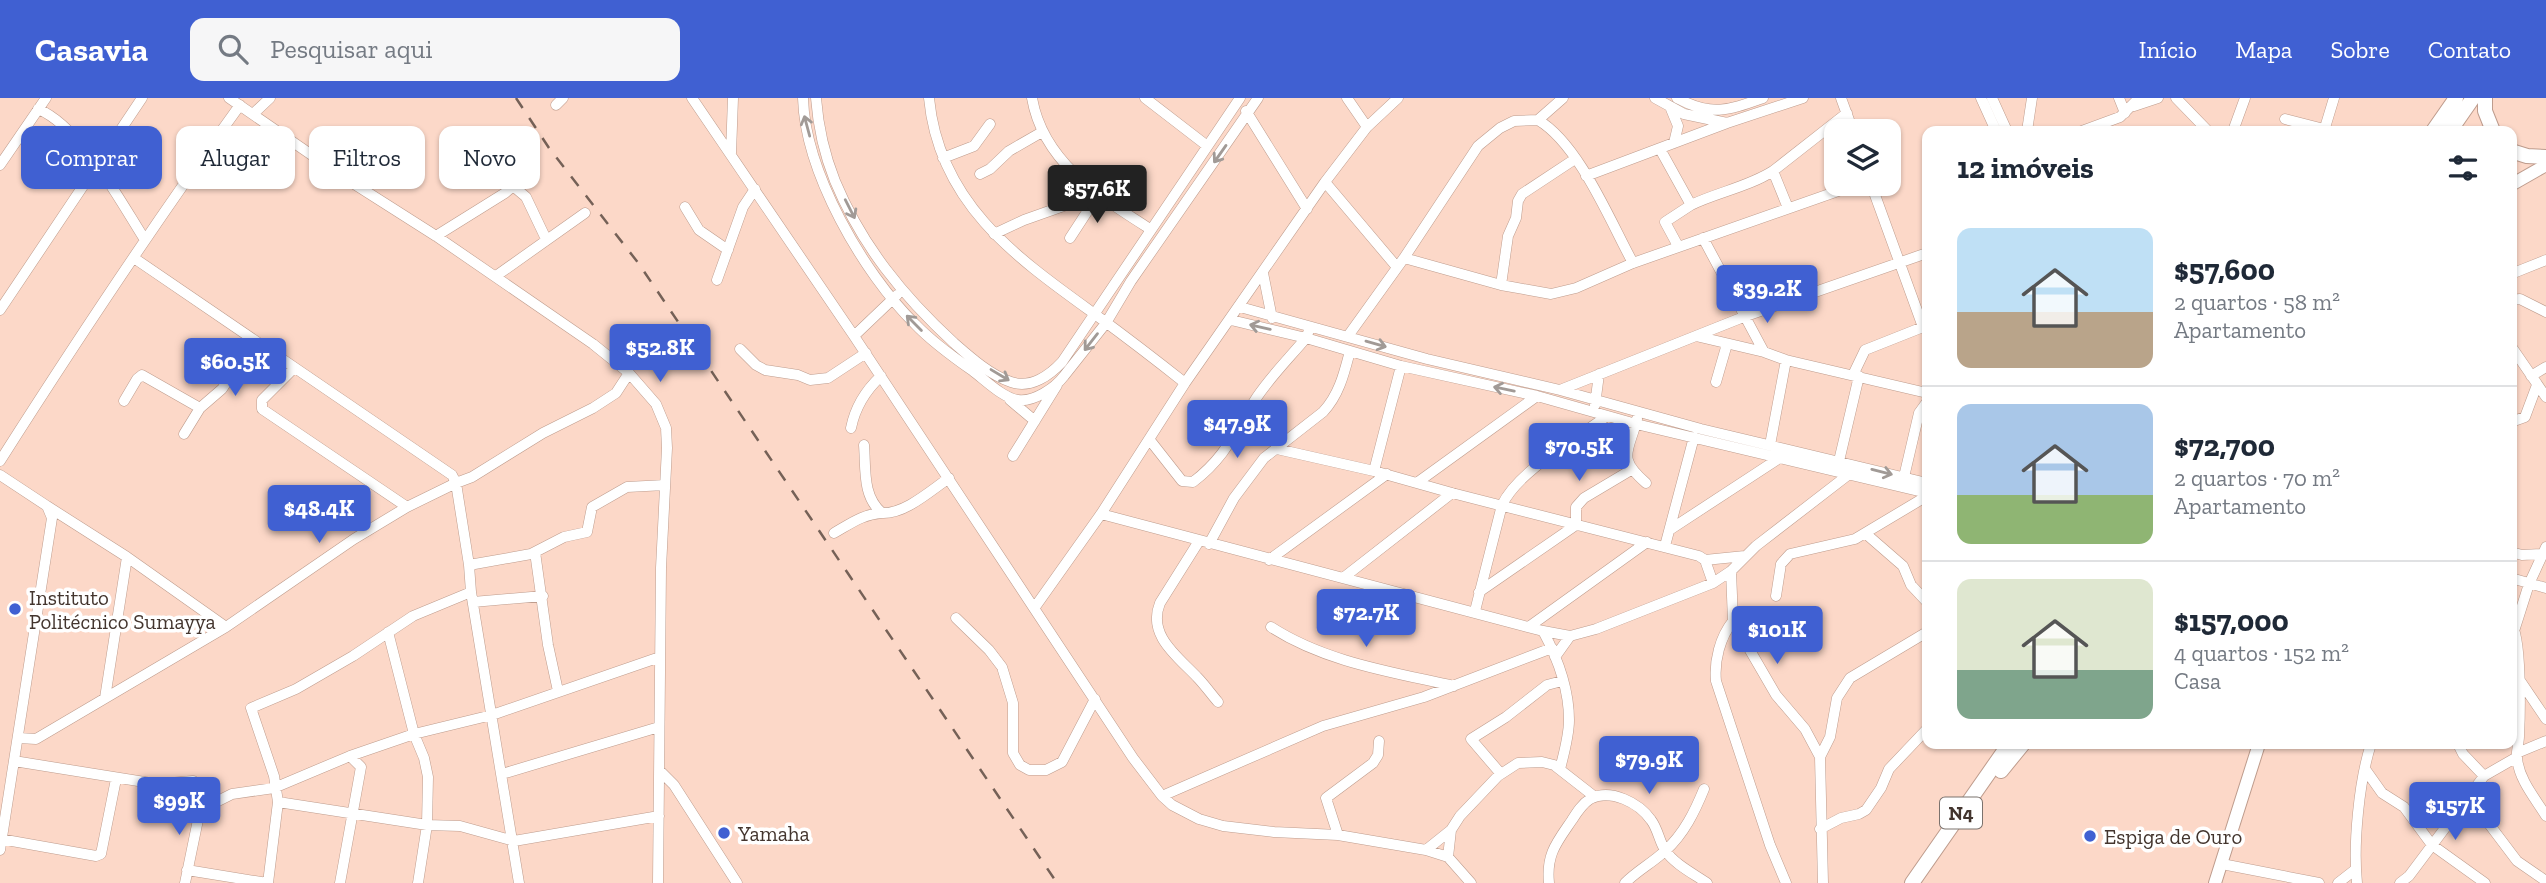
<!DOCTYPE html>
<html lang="pt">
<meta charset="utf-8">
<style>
:root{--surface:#fff;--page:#f6f6f7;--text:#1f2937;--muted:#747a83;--line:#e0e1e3;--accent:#4060d2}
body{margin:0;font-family:"Zilla Slab",serif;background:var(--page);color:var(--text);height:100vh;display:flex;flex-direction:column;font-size:26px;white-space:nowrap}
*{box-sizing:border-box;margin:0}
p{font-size:23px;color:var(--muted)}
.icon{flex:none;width:38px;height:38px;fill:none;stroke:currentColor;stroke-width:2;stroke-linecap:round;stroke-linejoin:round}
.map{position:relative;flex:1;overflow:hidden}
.panel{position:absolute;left:1922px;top:28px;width:595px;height:623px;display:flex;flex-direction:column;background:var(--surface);border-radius:14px;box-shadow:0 2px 5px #0004}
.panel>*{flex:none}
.banner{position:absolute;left:21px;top:28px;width:665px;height:63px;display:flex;gap:14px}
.controls{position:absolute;left:1824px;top:21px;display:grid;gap:14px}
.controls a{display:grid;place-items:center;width:77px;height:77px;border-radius:14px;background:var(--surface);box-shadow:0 2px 5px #0004;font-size:35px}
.price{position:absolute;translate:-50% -60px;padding:0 16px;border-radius:7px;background:var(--accent);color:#fff;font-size:23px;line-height:46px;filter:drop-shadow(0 2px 4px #0008)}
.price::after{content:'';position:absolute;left:50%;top:42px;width:21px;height:16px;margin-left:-10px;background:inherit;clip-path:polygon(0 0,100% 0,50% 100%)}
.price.selected{background:#222;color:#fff}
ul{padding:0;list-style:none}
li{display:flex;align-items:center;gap:21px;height:175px;padding:0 35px}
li+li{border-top:2px solid var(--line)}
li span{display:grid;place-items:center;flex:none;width:196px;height:140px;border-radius:14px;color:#555}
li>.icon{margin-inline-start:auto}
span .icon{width:84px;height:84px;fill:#fffc;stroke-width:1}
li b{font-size:30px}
h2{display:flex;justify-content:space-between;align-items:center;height:84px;padding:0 35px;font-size:30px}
.tag{padding:0 24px;border-radius:14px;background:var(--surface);box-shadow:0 2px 5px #0004;font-size:24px;line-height:63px}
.tag.selected{background:var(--accent);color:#fff}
header{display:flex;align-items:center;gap:42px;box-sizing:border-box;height:98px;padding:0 35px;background:var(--accent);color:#fff}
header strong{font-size:33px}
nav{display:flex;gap:38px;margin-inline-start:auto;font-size:24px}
.search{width:490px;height:63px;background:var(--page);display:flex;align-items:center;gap:18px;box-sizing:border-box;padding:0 24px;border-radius:14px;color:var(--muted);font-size:26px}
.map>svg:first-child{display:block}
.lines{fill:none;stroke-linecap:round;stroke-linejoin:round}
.minor-casing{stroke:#be9c8d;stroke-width:11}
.major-casing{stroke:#be9c8d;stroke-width:14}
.highway-casing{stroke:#be9c8d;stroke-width:16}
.minor{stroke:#fff;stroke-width:10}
.major{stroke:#fff;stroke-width:12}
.highway{stroke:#fff;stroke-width:14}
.rail{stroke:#756157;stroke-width:2.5;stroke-dasharray:12 12;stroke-linecap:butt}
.oneway{stroke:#a19a96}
.poi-dot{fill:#4060d2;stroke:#fff;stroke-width:2.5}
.labels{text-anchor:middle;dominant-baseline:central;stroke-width:7;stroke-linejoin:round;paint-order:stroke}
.shield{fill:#fff;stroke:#7b726d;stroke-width:2}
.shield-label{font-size:19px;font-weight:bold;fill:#43352e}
.poi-label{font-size:21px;fill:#43352e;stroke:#fff;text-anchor:start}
</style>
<header>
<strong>Casavia</strong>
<div class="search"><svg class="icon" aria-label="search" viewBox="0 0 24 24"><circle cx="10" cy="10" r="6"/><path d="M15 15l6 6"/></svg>Pesquisar aqui</div>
<nav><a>Início</a><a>Mapa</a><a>Sobre</a><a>Contato</a></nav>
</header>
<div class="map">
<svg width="2546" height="785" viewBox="0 0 2546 785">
<rect width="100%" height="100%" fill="#fcd8c8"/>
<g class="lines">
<defs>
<path id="minor" d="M 229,0 L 348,82 L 436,138 L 593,246 L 629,275 L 656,306 L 666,330 L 667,350 L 661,470 L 658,785
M 692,0 L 854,238 L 1133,660 L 1162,698 L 1172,707 L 1199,721 L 1223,728 L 1274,734 L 1338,737 L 1426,752 L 1448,759 L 1471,785
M 803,0 C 805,74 863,175 915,226 C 932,244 953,259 973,273 C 985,282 1003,300 1018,302 C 1034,304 1055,290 1064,278 L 1106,225 L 1131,183 L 1258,0
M 816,0 C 818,27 825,58 835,83 C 862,148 903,198 954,245 C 970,259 990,277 1011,284 C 1031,291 1050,277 1062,264 L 1240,0
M 929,0 C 939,106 1017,160 1096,217 C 1126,239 1156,262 1185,285
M 1032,0 C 1043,64 1100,99 1150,131
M 1145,0 L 1206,47
M 1347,0 L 1367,29
M 1655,0 L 1684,16 L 1727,25 L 1803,0
M 1677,0 C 1712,19 1729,12 1763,0
M 1841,0 L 1853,33
M 1981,0 L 1996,33
M 1992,0 L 2007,33
M 2119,0 L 2125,15
M 2176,0 L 2208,33
M 556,7 L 563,0
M 2134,8 L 2158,0
M 38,11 C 81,29 120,103 145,142
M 1671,11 L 1678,28 L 1674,45
M 1246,13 L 1307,111
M 253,16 L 270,0
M 2285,21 L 2324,31
M 1538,22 L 1563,0
M 2027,33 L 2032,0
M 2082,33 L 2120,19 L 2139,0
M 2233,33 L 2245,0
M 2324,33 L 2334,0
M 1660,51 L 1691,107 L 1665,124 L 1678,148
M 731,55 L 733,0
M 943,60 L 974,48 L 990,26
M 0,67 L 46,0
M 980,76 L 990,71 L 1009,53 L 1042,34
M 1586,78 L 1727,25
M 1325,84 L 1396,168
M 513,88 L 526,99 L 546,141
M 1691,107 C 1718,94 1748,89 1773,73
M 685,109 L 699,132 L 728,152
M 1788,110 L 1773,73 L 1847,15
M 994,136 L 1024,122 L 1072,105 L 1091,93
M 436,138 L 505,95 L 513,88 L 512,65 L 530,41
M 1070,140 L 1098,97
M 1703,140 L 1764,254
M 134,160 L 452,377 L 456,385 L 469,467 L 471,494 L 519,785
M 1404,160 L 1501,187 L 1551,196 L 1576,190 L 1633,165 L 1858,86
M 1263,175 L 1272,220
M 2511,176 L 2546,162
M 496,178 L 585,115
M 717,182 L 743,109 L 755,91
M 1501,187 L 1508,138 L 1516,120 L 1518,103 L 1522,96 L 1575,61
M 2511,202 L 2520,201 L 2546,214
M 1240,209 L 1427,261 L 1560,292 L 1701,331 L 1927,385
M 0,212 L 142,0
M 1231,222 L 1306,240 L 1401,268 L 1537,298 L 1636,326 L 1927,395
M 854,238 L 897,197
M 1348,238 L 1404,160 L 1478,48 L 1500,30 L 1514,23 L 1538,22 C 1579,46 1610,123 1633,165
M 1700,239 L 1764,254 L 1786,262 L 1927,295
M 2511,248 L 2546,299
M 740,251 L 756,267 L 765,272 L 798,277 L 810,282 L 828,280 L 866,255
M 294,270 L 262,302 L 262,311 L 407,409
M 1853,277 L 1865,252 L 1923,229 L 1871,86
M 2531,278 L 2546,269
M 1716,284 L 1727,246
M 1560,292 L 1746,218 L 1927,155
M 1010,302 L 1035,323
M 124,303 L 137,281 L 142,277 L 200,310
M 1595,307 L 1599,276
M 1637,321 C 1629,354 1616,359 1646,385
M 2511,324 L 2525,319 L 2537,287
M 851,330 C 855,310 866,292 881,278
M 184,336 L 200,310 L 222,291 L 255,243
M 1149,341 L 1182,383 L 1193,384 C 1227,358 1235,333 1257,299 C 1271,278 1290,259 1306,240 L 1308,235
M 864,347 C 866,371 862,398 882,415 C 905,416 930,393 949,380
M 1770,347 L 1786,262
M 1277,351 L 1374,373 L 1452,395 L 1699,458 L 1705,462 L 1713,485
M 1013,358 L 1057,287
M 0,363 C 77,242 156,123 240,7
M 1839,363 L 1859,278
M 1374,373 L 1401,268
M 0,377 L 47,408 L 52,420 L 0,752
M 1904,379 L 1919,315 L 1927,304
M 1418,384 L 1537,298
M 47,408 L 127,459 L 226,529
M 1101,416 L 1543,533 L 1570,538 L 1596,531 L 1713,485 L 1731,473 L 1756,448 L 1848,377
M 1671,431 L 1781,359
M 834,435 C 850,426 863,416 882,415
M 1865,435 L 1903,468 L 1911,487 L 1927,504
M 1199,443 L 1160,505 C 1147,537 1177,558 1197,579 C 1204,586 1211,596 1218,604
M 1209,446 L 1234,400 L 1264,360 L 1323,314 C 1339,297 1344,276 1350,253
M 1665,448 L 1694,339
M 535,454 L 548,547 L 558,593
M 2511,454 L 2522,457 L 2541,456
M 1269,462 L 1387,376
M 1705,462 L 1745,458
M 469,467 L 531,456 L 564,439 L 587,434 L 592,409 L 627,389 L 665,387
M 1731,473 L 1733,523 L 1776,597 L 1805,631 L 1820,659 L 1823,785
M 1343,480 L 1452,395
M 2511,480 L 2546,490
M 1479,494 L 1576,427 L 1576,409 L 1584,400 L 1631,372
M 1776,498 L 1781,466 L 1790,456 L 1855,441 L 1927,398
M 473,504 L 543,498
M 1035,509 L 1101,416 L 1185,285 L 1325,84 L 1367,29 L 1398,0
M 1475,513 L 1502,407 C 1518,373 1576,341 1607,318
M 956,520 L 989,552 L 1002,569 L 1013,605 L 1013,655 L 1020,667 L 1029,672 L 1046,672 L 1062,664 L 1095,601
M 1733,523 C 1720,539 1714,563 1716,583 L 1770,747 L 1786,785
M 2511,526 C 2522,536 2520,620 2519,638 C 2519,645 2516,653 2517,660 C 2519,682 2535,700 2546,718
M 1530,528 L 1647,444
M 1271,529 C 1325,564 1392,574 1454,588
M 2515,530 L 2529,486 L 2546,449
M 1543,533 C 1557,559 1569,592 1569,622 C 1569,638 1564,655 1560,671
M 388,534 L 414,636 L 424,660 L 428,679 L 427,727 L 418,785
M 1555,559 L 1570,538
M 2519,581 L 2546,621
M 105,600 L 127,459
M 19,640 L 36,641 L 226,529 L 354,441 L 407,409 L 456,385 L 472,379 L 543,335 L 593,310 L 616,295 L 629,275
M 2458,646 L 2463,656 L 2484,678 L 2517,659
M 2517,655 L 2546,643
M 1820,659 L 1830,639 L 1837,600 L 1850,580 L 1927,534
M 14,663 L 157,686 L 193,683 L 200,712 L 185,785
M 2365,671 L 2382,695 L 2404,709 L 2432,747 L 2485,785
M 660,673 L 674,687 L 737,785
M 502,676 L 659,629
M 1501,676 L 1471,641 L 1506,619 L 1547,587 L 1562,583
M 1162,698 L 1323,628 L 1424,599 L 1552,550
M 2466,702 L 2483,718 L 2517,763 L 2546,783
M 278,704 L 427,727 L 460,728 L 514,743 L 659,718
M 200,712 L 232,696 L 274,690 L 350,658 L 414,636 L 492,617 L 660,559
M 1820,731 L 1841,720 L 1859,716 L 1866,712 L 1881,690 L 1889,671 L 1927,631
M 1338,737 L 1326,700 L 1373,665 L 1378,657 L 1379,643
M 0,741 L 96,758 L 101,756 L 116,681
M 1426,752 L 1451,732
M 1448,759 L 1451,732 L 1460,718 L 1498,678 L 1518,665 L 1542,664 L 1554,667 L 1595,699
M 2222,766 L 2319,785
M 187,772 L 267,785
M 268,785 L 278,704 L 274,678 L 251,610 L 296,591 L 353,558 L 413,518 L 471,494
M 340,785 L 361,669 L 350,658
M 1549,785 C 1546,756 1557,744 1572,722 C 1577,714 1582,706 1590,701 C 1611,690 1639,705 1651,722 C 1658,731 1659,743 1665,752 C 1674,766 1694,776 1707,785
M 1625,785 C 1637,773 1652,765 1665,753 C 1684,736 1695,713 1704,691
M 2338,785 L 2356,771
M 2357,785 C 2353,746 2359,683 2371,646
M 2400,785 L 2409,778 L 2484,678"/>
<path id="major" d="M 2511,87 L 2546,67
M 2215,785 L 2259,646"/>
<path id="highway" d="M 2485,0 L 2485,13 L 2493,33
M 2433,33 L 2456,0
M 2450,33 L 2473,0
M 2511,53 L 2527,58 L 2546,59
M 2001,673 L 2023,646
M 1912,785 L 2009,646"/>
</defs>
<use href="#minor" class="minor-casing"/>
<use href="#major" class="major-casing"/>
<use href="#highway" class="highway-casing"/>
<use href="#minor" class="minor"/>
<use href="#major" class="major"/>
<use href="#highway" class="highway"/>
<path class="rail" d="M 516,0 L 549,50 L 639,166 L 1057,785"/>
</g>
<defs><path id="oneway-shaft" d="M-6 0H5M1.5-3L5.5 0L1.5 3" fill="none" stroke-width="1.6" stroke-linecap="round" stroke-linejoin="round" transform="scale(1.75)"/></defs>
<g class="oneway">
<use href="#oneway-shaft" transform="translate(807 28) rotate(-105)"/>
<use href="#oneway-shaft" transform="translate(1220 56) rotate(125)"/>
<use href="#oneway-shaft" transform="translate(850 111) rotate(63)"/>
<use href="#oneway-shaft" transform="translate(914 225) rotate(-135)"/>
<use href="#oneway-shaft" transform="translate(1260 229) rotate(-167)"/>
<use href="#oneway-shaft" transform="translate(1091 244) rotate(128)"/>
<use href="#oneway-shaft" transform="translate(1376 246) rotate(16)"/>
<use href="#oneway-shaft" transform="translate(1000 277) rotate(31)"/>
<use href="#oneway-shaft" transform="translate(1504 291) rotate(-168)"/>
<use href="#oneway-shaft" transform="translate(1882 374) rotate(14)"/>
</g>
<g class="poi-dot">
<circle cx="15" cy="511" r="7"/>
<circle cx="724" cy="735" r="7"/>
<circle cx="2090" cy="738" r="7"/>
</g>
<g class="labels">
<rect class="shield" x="1940" y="699.5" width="42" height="31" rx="5"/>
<g class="shield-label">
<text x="1961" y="715">N4</text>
</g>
<g class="poi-label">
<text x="29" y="499">Instituto<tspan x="29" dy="24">Politécnico Sumayya</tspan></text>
<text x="738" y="735">Yamaha</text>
<text x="2104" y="738">Espiga de Ouro</text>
</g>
</g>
</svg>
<div class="controls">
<a><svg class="icon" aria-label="layers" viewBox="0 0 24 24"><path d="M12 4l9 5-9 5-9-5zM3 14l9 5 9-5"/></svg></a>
</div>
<b class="price selected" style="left:1097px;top:127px">$57.6K</b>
<b class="price" style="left:1767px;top:227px">$39.2K</b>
<b class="price" style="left:660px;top:286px">$52.8K</b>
<b class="price" style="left:235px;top:300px">$60.5K</b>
<b class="price" style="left:1237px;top:362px">$47.9K</b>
<b class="price" style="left:1579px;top:385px">$70.5K</b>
<b class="price" style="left:319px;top:447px">$48.4K</b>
<b class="price" style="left:1366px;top:551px">$72.7K</b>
<b class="price" style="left:1777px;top:568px">$101K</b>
<b class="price" style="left:1649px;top:698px">$79.9K</b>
<b class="price" style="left:179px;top:739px">$99K</b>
<b class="price" style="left:2455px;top:744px">$157K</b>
<div class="banner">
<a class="tag selected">Comprar</a>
<a class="tag">Alugar</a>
<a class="tag">Filtros</a>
<a class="tag">Novo</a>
</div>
<section class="panel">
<h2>12 imóveis<svg class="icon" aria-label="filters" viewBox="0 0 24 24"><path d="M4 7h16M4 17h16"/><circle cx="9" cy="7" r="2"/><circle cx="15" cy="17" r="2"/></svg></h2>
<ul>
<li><span style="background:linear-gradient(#bfe0f5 60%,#b9a48a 0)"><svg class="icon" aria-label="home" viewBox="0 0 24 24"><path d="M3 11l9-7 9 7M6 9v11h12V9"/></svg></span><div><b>$57,600</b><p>2 quartos · 58 m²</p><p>Apartamento</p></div></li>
<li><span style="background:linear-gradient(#a9c7e8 65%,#8fb573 0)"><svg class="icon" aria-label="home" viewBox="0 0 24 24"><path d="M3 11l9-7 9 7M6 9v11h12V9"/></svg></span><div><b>$72,700</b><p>2 quartos · 70 m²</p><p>Apartamento</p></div></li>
<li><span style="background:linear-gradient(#dfe7d0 65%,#7fa58c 0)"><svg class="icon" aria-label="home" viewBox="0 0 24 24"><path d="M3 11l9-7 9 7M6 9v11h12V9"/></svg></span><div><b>$157,000</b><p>4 quartos · 152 m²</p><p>Casa</p></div></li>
</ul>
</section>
</div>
